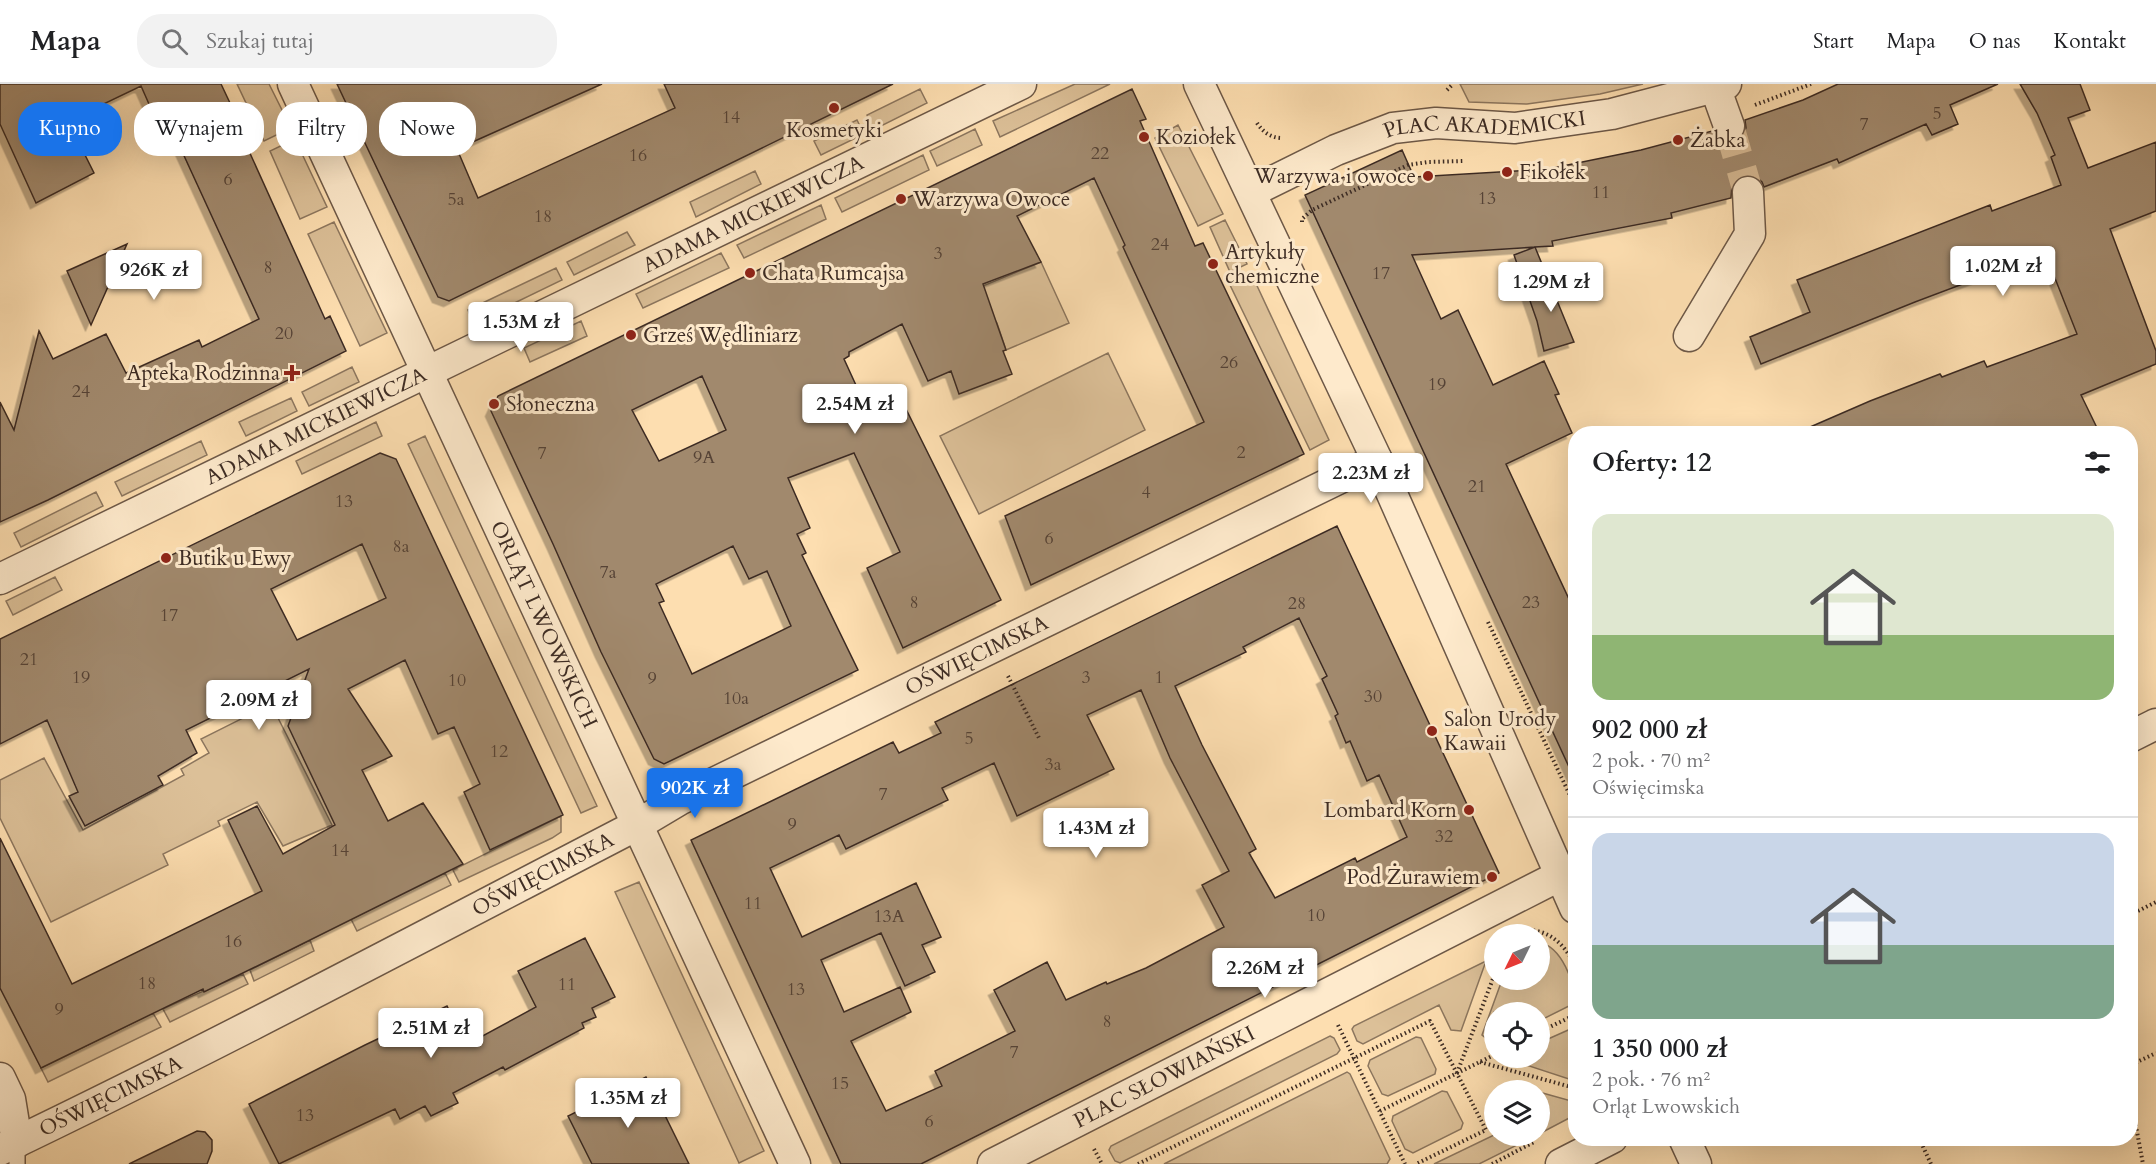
<!DOCTYPE html>
<html lang="pl">
<meta charset="utf-8">
<style>
:root{--surface:#fff;--page:#f2f2f2;--text:#202124;--muted:#757577;--line:#e0e0e0;--accent:#1a73e8}
body{margin:0;font-family:Cardo,serif;background:var(--page);color:var(--text);height:100vh;display:flex;flex-direction:column;font-size:22px;white-space:nowrap}
*{box-sizing:border-box;margin:0}
p{font-size:20px;color:var(--muted)}
.icon{flex:none;width:33px;height:33px;fill:none;stroke:currentColor;stroke-width:2;stroke-linecap:round;stroke-linejoin:round}
.map{position:relative;flex:1;overflow:hidden}
.sheet{position:absolute;left:1568px;top:342px;width:570px;height:720px;display:flex;flex-direction:column;background:var(--surface);border-radius:24px;box-shadow:0 6px 24px #0002}
.sheet>*{flex:none}
.guide{position:absolute;left:18px;top:18px;width:570px;height:54px;display:flex;gap:12px}
.needle{width:39px;rotate:227deg}
.buttons{position:absolute;left:1484px;top:840px;display:grid;gap:12px}
.buttons a{display:grid;place-items:center;width:66px;height:66px;border-radius:50%;background:var(--surface);box-shadow:0 6px 24px #0002;font-size:30px}
.price{position:absolute;translate:-50% -51px;padding:0 14px;border-radius:6px;background:#fff;color:#222;font-size:20px;line-height:39px;filter:drop-shadow(0 2px 3px #0008)}
.price::after{content:'';position:absolute;left:50%;top:36px;width:18px;height:14px;margin-left:-9px;background:inherit;clip-path:polygon(0 0,100% 0,50% 100%)}
.price.active{background:var(--accent);color:#fff}
ul{padding:0;list-style:none}
li{display:grid;align-content:center;gap:12px;height:318px;padding:0 24px}
li+li{border-top:2px solid var(--line)}
li span{display:grid;place-items:center;height:186px;border-radius:18px;color:#555}
li>.icon{margin-inline-start:auto}
span .icon{width:108px;height:108px;fill:#fffc;stroke-width:1}
li b{font-size:26px}
h2{display:flex;justify-content:space-between;align-items:center;height:72px;padding:0 24px;font-size:26px}
.tag{padding:0 21px;border-radius:24px;background:var(--surface);box-shadow:0 6px 24px #0002;font-size:21px;line-height:54px}
.tag.active{background:var(--accent);color:#fff}
header{display:flex;align-items:center;gap:36px;box-sizing:border-box;height:84px;padding:0 30px;background:var(--surface);border-bottom:2px solid var(--line)}
header strong{font-size:28px}
nav{display:flex;gap:33px;margin-inline-start:auto;font-size:21px}
.search{width:420px;height:54px;background:var(--page);display:flex;align-items:center;gap:15px;box-sizing:border-box;padding:0 21px;border-radius:24px;color:var(--muted);font-size:22px}
.map>svg:first-child{display:block}
.green{fill:#dcc098;stroke:#8c765e;stroke-width:1.5}
.building{fill:#a1896d;stroke:#3d2c24;stroke-width:1.5;fill-rule:evenodd;filter:url(#shadow)}
.lines{fill:none;stroke-linecap:round;stroke-linejoin:round}
.minor-tunnel{stroke:#d7ba94;stroke-width:30;stroke-dasharray:30 15;stroke-linecap:butt}
.service-casing{stroke:#6d5847;stroke-width:18}
.minor-casing{stroke:#6d5847;stroke-width:33}
.path{stroke:#3d2c24;stroke-width:4;stroke-dasharray:1.5 3;stroke-linecap:butt}
.service{stroke:#feeacc;stroke-width:15}
.minor{stroke:#feeacc;stroke-width:30}
.poi-dot{fill:#8f2418;stroke:#feeacc;stroke-width:2}
.labels{text-anchor:middle;dominant-baseline:central;stroke-width:6;stroke-linejoin:round;paint-order:stroke}
.number-label{font-size:18px;fill:#564336}
.street-label{font-size:21px;fill:#3d2c24;stroke:#feeacc}
.poi-label{font-size:21px;fill:#3d2c24;stroke:#feeacc;text-anchor:start}
</style>
<header>
<strong>Mapa</strong>
<div class="search"><svg class="icon" aria-label="search" viewBox="0 0 24 24"><circle cx="10" cy="10" r="6"/><path d="M15 15l6 6"/></svg>Szukaj tutaj</div>
<nav><a>Start</a><a>Mapa</a><a>O nas</a><a>Kontakt</a></nav>
</header>
<div class="map">
<svg width="2156" height="1080" viewBox="0 0 2156 1080">
<defs>
<filter id="shadow"><feDropShadow dx="-5.5" dy="5.5" stdDeviation="0" flood-color="#0004"/></filter>
</defs>
<rect width="100%" height="100%" fill="#fddeb0"/>
<filter id="stains"><feTurbulence type="fractalNoise" baseFrequency=".00333" numOctaves="4"/><feColorMatrix values="0 0 0 0 .2 0 0 0 0 .09 0 0 0 0 .02 0 0 0 .5 -.17"/></filter>
<radialGradient id="worn" r=".72"><stop offset=".6" stop-color="#630" stop-opacity="0"/><stop offset="1" stop-color="#630" stop-opacity=".3"/></radialGradient>
<path class="green" d="M 237,0 L 269,0 L 291,44 L 264,57 Z
M 1075,0 L 1110,0 L 1000,53 L 993,37 Z
M 1460,0 L 1643,0 L 1600,10 L 1527,20 L 1469,18 Z
M 920,5 L 927,19 L 873,46 L 867,31 Z
M 857,36 L 864,50 L 821,71 L 814,57 Z
M 1178,41 L 1223,130 L 1198,142 L 1155,54 Z
M 975,45 L 982,61 L 937,82 L 930,67 Z
M 295,55 L 327,123 L 300,135 L 270,67 Z
M 923,71 L 929,86 L 842,128 L 835,114 Z
M 755,87 L 761,100 L 696,133 L 690,118 Z
M 821,121 L 826,135 L 744,174 L 737,161 Z
M 1225,136 L 1247,180 L 1230,188 L 1210,143 Z
M 334,138 L 387,249 L 360,262 L 308,150 Z
M 627,148 L 635,161 L 574,191 L 567,178 Z
M 721,169 L 729,184 L 643,224 L 636,210 Z
M 1041,178 L 1069,239 L 1006,266 L 997,239 L 973,206 Z
M 556,184 L 562,196 L 473,239 L 468,226 Z
M 1252,191 L 1329,356 L 1310,366 L 1230,201 Z
M 581,237 L 587,252 L 530,278 L 524,264 Z
M 1108,269 L 1145,346 L 979,430 L 940,352 Z
M 352,283 L 359,298 L 309,322 L 302,308 Z
M 291,314 L 297,327 L 246,352 L 239,338 Z
M 376,338 L 382,352 L 302,390 L 296,377 Z
M 425,352 L 597,722 L 581,729 L 408,360 Z
M 201,357 L 207,371 L 122,412 L 115,398 Z
M 96,408 L 103,422 L 21,463 L 14,449 Z
M 55,493 L 62,506 L 13,531 L 6,517 Z
M 271,620 L 332,741 L 283,762 L 257,718 L 218,737 L 220,742 L 163,770 L 168,781 L 51,838 L 0,734 L 0,696 L 44,674 L 83,746 L 184,691 L 181,685 L 209,669 L 201,655 Z
M 561,732 L 561,748 L 552,754 L 459,798 L 453,786 Z
M 445,789 L 451,801 L 357,847 L 351,835 Z
M 639,798 L 764,1067 L 739,1079 L 615,808 Z
M 310,856 L 314,867 L 254,897 L 250,886 Z
M 1539,858 C 1562,863 1575,899 1575,919 L 1539,937 L 1539,928 L 1494,928 L 1494,961 L 1482,951 L 1502,896 L 1539,896 Z
M 1486,877 L 1461,947 L 1451,946 L 1439,921 L 1363,960 L 1357,957 L 1352,945 L 1354,942 Z
M 243,890 L 248,900 L 170,938 L 163,925 C 190,912 217,902 243,890 Z
M 153,929 L 161,943 L 48,998 L 41,984 Z
M 1575,943 L 1575,997 L 1505,974 L 1539,974 L 1539,959 Z
M 1330,952 L 1334,954 L 1340,966 L 1337,970 L 1120,1079 L 1115,1077 L 1109,1066 L 1111,1062 Z
M 1416,953 L 1421,954 L 1436,985 L 1435,990 L 1388,1012 L 1382,1010 L 1368,982 L 1370,976 Z
M 1347,988 L 1350,990 L 1390,1075 L 1387,1080 L 1164,1080 Z
M 1442,1007 L 1447,1008 L 1463,1039 L 1461,1045 L 1413,1069 L 1405,1065 L 1392,1037 L 1393,1032 Z
M 1539,1008 L 1575,1018 L 1575,1031 L 1539,1050 Z
M 1494,1051 L 1535,1052 L 1479,1080 L 1434,1080 Z"/>
<path class="building" d="M 0,0 L 221,0 L 247,55 L 244,56 L 325,235 L 330,232 L 346,267 L 48,416 L 0,438 L 0,318 L 14,346 L 39,247 L 53,275 L 106,250 L 126,289 L 199,256 L 202,263 L 259,235 L 174,50 L 164,54 L 141,2 L 68,37 L 94,89 L 36,119 L 0,40 Z
M 337,0 L 602,0 L 457,65 L 478,114 L 675,24 L 664,0 L 893,0 L 449,217 L 438,213 Z
M 1838,0 L 1998,0 L 1950,21 L 1958,40 L 1932,51 L 1926,40 L 1839,79 L 1837,75 L 1764,103 L 1762,98 L 1755,92 L 1747,91 L 1739,93 L 1732,101 L 1731,114 L 1671,129 L 1672,134 L 1552,157 L 1553,162 L 1535,163 L 1574,258 L 1544,267 L 1537,237 L 1514,171 L 1535,163 L 1412,171 L 1441,235 L 1458,226 L 1493,301 L 1544,277 L 1559,310 L 1555,311 L 1572,349 L 1506,380 L 1575,528 L 1575,696 L 1305,111 L 1402,66 L 1414,93 L 1548,85 L 1641,66 L 1712,47 L 1718,55 L 1727,59 L 1734,58 L 1742,53 L 1746,44 L 1745,36 L 1803,16 Z
M 2020,0 L 2080,0 L 2090,26 L 2068,34 L 2088,84 L 2156,58 L 2156,127 L 2110,145 L 2156,267 L 2156,280 L 2081,311 L 2100,350 L 1794,350 L 1870,317 L 1940,290 L 1942,293 L 1984,277 L 1987,283 L 2077,250 L 2045,169 L 1915,218 L 1761,280 L 1750,253 L 1810,228 L 1797,196 L 1990,121 L 1992,127 L 2061,101 L 2051,73 L 2055,71 L 2037,29 Z
M 1132,5 L 1146,35 L 1140,37 L 1195,162 L 1203,159 L 1304,370 L 1031,501 L 1005,432 L 1204,338 L 1123,163 L 1125,161 L 1094,94 L 1017,132 L 1041,178 L 983,200 L 1006,266 L 1003,267 L 1012,290 L 959,310 L 951,287 L 928,297 L 902,240 L 849,268 L 849,272 L 844,275 L 866,323 L 897,307 L 1001,516 L 903,564 L 867,484 L 900,468 L 854,369 L 788,394 L 810,444 L 797,450 L 806,469 L 802,471 L 858,586 L 664,680 L 654,675 L 601,568 L 553,460 L 491,327 L 498,312 ZM 702,292 L 726,346 L 659,377 L 632,326 ZM 733,462 L 749,495 L 767,487 L 791,542 L 692,590 L 659,519 L 664,517 L 656,500 Z
M 127,160 L 91,241 L 67,187 Z
M 380,369 L 396,375 L 563,731 L 490,766 L 464,708 L 480,700 L 454,643 L 438,650 L 405,576 L 348,605 L 392,672 L 362,686 L 388,737 L 423,719 L 463,780 L 290,866 L 204,908 L 203,905 L 41,984 L 0,904 L 0,754 L 72,900 L 262,807 L 228,736 L 257,722 L 283,770 L 335,741 L 288,642 L 309,585 L 186,646 L 197,669 L 158,692 L 163,701 L 85,742 L 69,712 L 78,708 L 47,636 L 0,660 L 0,555 ZM 362,460 L 386,514 L 297,556 L 271,505 Z
M 1337,442 L 1499,789 L 921,1080 L 841,1080 L 691,756 L 893,658 L 899,669 L 941,649 L 935,638 ZM 1299,534 L 1327,592 L 1322,595 L 1338,630 L 1335,632 L 1346,659 L 1350,657 L 1367,697 L 1379,691 L 1407,753 L 1357,778 L 1355,774 L 1275,814 L 1249,769 L 1256,765 L 1202,661 L 1175,602 L 1246,568 L 1243,563 ZM 1141,606 L 1170,674 L 1229,787 L 1202,801 L 1224,843 L 1146,884 L 1107,900 L 1106,898 L 1066,916 L 1047,878 L 994,906 L 1015,947 L 935,987 L 942,1002 L 886,1027 L 851,957 L 911,928 L 900,903 L 844,928 L 821,876 L 881,849 L 905,902 L 935,888 L 922,861 L 941,853 L 916,799 L 802,853 L 770,784 L 839,751 L 846,765 L 948,716 L 942,704 L 994,679 L 1017,732 L 1114,685 L 1087,631 Z
M 585,854 L 615,913 L 592,924 L 596,933 L 582,939 L 584,944 L 505,986 L 503,983 L 453,1009 L 458,1019 L 431,1032 L 425,1022 L 400,1035 L 395,1025 L 279,1080 L 249,1020 L 365,961 L 447,922 L 466,961 L 536,923 L 518,887 Z
M 646,993 L 689,1080 L 592,1080 L 568,1032 Z
M 197,1047 L 205,1048 L 212,1056 L 212,1067 L 207,1080 L 129,1080 Z"/>
<g class="lines">
<path class="minor-tunnel" d="M 1729,42 L 1748,108"/>
<defs>
<path id="service" d="M 17,1080 L 17,1058"/>
<g id="minor">
<path id="s1" d="M 293,0 L 795,1080"/>
<path d="M 1199,0 L 1377,376 L 1575,824"/>
<path d="M 1715,3 L 1729,42"/>
<path id="s2" d="M 1251,108 L 1336,66 L 1393,44 L 1436,39 L 1515,44 L 1612,30 L 1726,0"/>
<path d="M 1689,252 L 1750,150 L 1748,108"/>
<path id="s3" d="M 0,495 L 1021,0"/>
<path d="M 2130,653 L 2156,640"/>
<path d="M 0,994 L 10,1015 L 17,1058"/>
<path d="M 1684,1054 L 1696,1080"/>
<path id="s4" d="M 0,1066 C 215,963 425,851 637,741 L 679,716 L 1377,376"/>
<path id="s5" d="M 993,1080 L 1559,792"/>
<path d="M 1561,1080 L 1612,1054"/>
</g>
</defs>
<use href="#service" class="service-casing"/>
<use href="#minor" class="minor-casing"/>
<path class="path" d="M 1447,6 L 1453,0
M 1755,21 L 1811,0
M 1257,39 C 1263,48 1271,54 1282,54
M 1302,138 L 1302,135 L 1312,126 L 1408,81 L 1428,78 L 1464,77
M 1488,538 L 1575,722
M 1008,592 L 1039,654
M 2130,814 L 2136,827
M 2130,831 L 2156,818
M 1529,846 C 1551,847 1566,862 1575,882
M 1338,941 L 1405,1080
M 1539,948 L 1575,931
M 1480,978 L 1575,1004
M 2130,986 L 2137,978 L 2156,969
M 1457,989 L 1494,892
M 2130,1010 L 2143,1080
M 1380,1027 L 1494,971
M 1919,1054 L 1931,1080
M 1094,1065 L 1102,1080
M 1138,1080 L 1430,937 L 1486,1046 L 1416,1080
M 1492,1080 L 1534,1058"/>
<use href="#service" class="service"/>
<use href="#minor" class="minor"/>
</g>
<g class="poi-dot">
<circle cx="834" cy="24" r="6"/>
<circle cx="1144" cy="53" r="6"/>
<circle cx="1678" cy="56" r="6"/>
<circle cx="1507" cy="88" r="6"/>
<circle cx="1428" cy="92" r="6"/>
<circle cx="901" cy="115" r="6"/>
<circle cx="1213" cy="180" r="6"/>
<circle cx="750" cy="189" r="6"/>
<circle cx="631" cy="251" r="6"/>
<path d="M289 280h6v6h6v6h-6v6h-6v-6h-6v-6h6z"/>
<circle cx="494" cy="320" r="6"/>
<circle cx="166" cy="474" r="6"/>
<circle cx="1432" cy="647" r="6"/>
<circle cx="1469" cy="726" r="6"/>
<circle cx="1492" cy="793" r="6"/>
</g>
<g class="labels">
<g class="number-label">
<text x="1937" y="29">5</text>
<text x="731" y="33">14</text>
<text x="1864" y="40">7</text>
<text x="1100" y="69">22</text>
<text x="638" y="71">16</text>
<text x="228" y="95">6</text>
<text x="1601" y="108">11</text>
<text x="1487" y="114">13</text>
<text x="456" y="115">5a</text>
<text x="543" y="132">18</text>
<text x="1160" y="160">24</text>
<text x="938" y="169">3</text>
<text x="268" y="183">8</text>
<text x="1381" y="189">17</text>
<text x="284" y="249">20</text>
<text x="1229" y="278">26</text>
<text x="1437" y="300">19</text>
<text x="81" y="307">24</text>
<text x="1241" y="368">2</text>
<text x="542" y="369">7</text>
<text x="704" y="373">9A</text>
<text x="1477" y="402">21</text>
<text x="1146" y="408">4</text>
<text x="344" y="417">13</text>
<text x="1049" y="454">6</text>
<text x="401" y="462">8a</text>
<text x="608" y="488">7a</text>
<text x="914" y="518">8</text>
<text x="1531" y="518">23</text>
<text x="1297" y="519">28</text>
<text x="169" y="531">17</text>
<text x="29" y="575">21</text>
<text x="81" y="593">19</text>
<text x="1086" y="593">3</text>
<text x="1159" y="593">1</text>
<text x="652" y="594">9</text>
<text x="457" y="596">10</text>
<text x="1373" y="612">30</text>
<text x="736" y="614">10a</text>
<text x="969" y="654">5</text>
<text x="499" y="667">12</text>
<text x="1053" y="680">3a</text>
<text x="883" y="710">7</text>
<text x="792" y="740">9</text>
<text x="1444" y="752">32</text>
<text x="340" y="766">14</text>
<text x="753" y="819">11</text>
<text x="1316" y="831">10</text>
<text x="889" y="832">13A</text>
<text x="233" y="857">16</text>
<text x="147" y="899">18</text>
<text x="567" y="900">11</text>
<text x="796" y="905">13</text>
<text x="59" y="925">9</text>
<text x="1107" y="937">8</text>
<text x="1014" y="968">7</text>
<text x="840" y="999">15</text>
<text x="305" y="1031">13</text>
<text x="929" y="1037">6</text>
</g>
<g class="street-label">
<text stroke="none"><textPath href="#s2" startOffset="248">PLAC AKADEMICKI</textPath></text>
<text stroke="none"><textPath href="#s3" startOffset="837">ADAMA MICKIEWICZA</textPath></text>
<text stroke="none"><textPath href="#s3" startOffset="351">ADAMA MICKIEWICZA</textPath></text>
<text stroke="none"><textPath href="#s1" startOffset="596">ORLĄT LWOWSKICH</textPath></text>
<text stroke="none"><textPath href="#s4" startOffset="1095">OŚWIĘCIMSKA</textPath></text>
<text stroke="none"><textPath href="#s4" startOffset="609">OŚWIĘCIMSKA</textPath></text>
<text stroke="none"><textPath href="#s5" startOffset="192">PLAC SŁOWIAŃSKI</textPath></text>
<text stroke="none"><textPath href="#s4" startOffset="123">OŚWIĘCIMSKA</textPath></text>
</g>
<g class="poi-label">
<text x="834" y="46" text-anchor="middle">Kosmetyki</text>
<text x="1156" y="53">Koziołek</text>
<text x="1690" y="56">Żabka</text>
<text x="1519" y="88">Fikołek</text>
<text x="1416" y="92" text-anchor="end">Warzywa i owoce</text>
<text x="913" y="115">Warzywa Owoce</text>
<text x="1225" y="168">Artykuły<tspan x="1225" dy="24">chemiczne</tspan></text>
<text x="762" y="189">Chata Rumcajsa</text>
<text x="643" y="251">Grześ Wędliniarz</text>
<text x="280" y="289" text-anchor="end">Apteka Rodzinna</text>
<text x="506" y="320">Słoneczna</text>
<text x="178" y="474">Butik u Ewy</text>
<text x="1444" y="635">Salon Urody<tspan x="1444" dy="24">Kawaii</tspan></text>
<text x="1457" y="726" text-anchor="end">Lombard Korn</text>
<text x="1480" y="793" text-anchor="end">Pod Żurawiem</text>
</g>
</g>
<rect width="100%" height="100%" filter="url(#stains)"/>
<rect width="100%" height="100%" fill="url(#worn)"/>
</svg>
<div class="buttons">
<a><svg class="needle" viewBox="-14 -14 28 28"><path d="M0-13l5 13h-10z" fill="#e53935"/><path d="M0 13l5-13h-10z" fill="#757577"/></svg></a>
<a><svg class="icon" aria-label="locate" viewBox="0 0 24 24"><circle cx="12" cy="12" r="6"/><path d="M12 2v4M12 18v4M2 12h4M18 12h4"/></svg></a>
<a><svg class="icon" aria-label="layers" viewBox="0 0 24 24"><path d="M12 4l9 5-9 5-9-5zM3 14l9 5 9-5"/></svg></a>
</div>
<b class="price" style="left:2003px;top:213px">1.02M zł</b>
<b class="price" style="left:154px;top:217px">926K zł</b>
<b class="price" style="left:1551px;top:229px">1.29M zł</b>
<b class="price" style="left:521px;top:269px">1.53M zł</b>
<b class="price" style="left:855px;top:351px">2.54M zł</b>
<b class="price" style="left:1371px;top:420px">2.23M zł</b>
<b class="price" style="left:259px;top:647px">2.09M zł</b>
<b class="price active" style="left:695px;top:735px">902K zł</b>
<b class="price" style="left:1096px;top:775px">1.43M zł</b>
<b class="price" style="left:1265px;top:915px">2.26M zł</b>
<b class="price" style="left:431px;top:975px">2.51M zł</b>
<b class="price" style="left:628px;top:1045px">1.35M zł</b>
<div class="guide">
<a class="tag active">Kupno</a>
<a class="tag">Wynajem</a>
<a class="tag">Filtry</a>
<a class="tag">Nowe</a>
</div>
<section class="sheet">
<h2>Oferty: 12<svg class="icon" aria-label="filters" viewBox="0 0 24 24"><path d="M4 7h16M4 17h16"/><circle cx="9" cy="7" r="2"/><circle cx="15" cy="17" r="2"/></svg></h2>
<ul>
<li><span style="background:linear-gradient(#dfe7d0 65%,#8fb573 0)"><svg class="icon" aria-label="home" viewBox="0 0 24 24"><path d="M3 11l9-7 9 7M6 9v11h12V9"/></svg></span><div><b>902 000 zł</b><p>2 pok. · 70 m²</p><p>Oświęcimska</p></div></li>
<li><span style="background:linear-gradient(#c9d6e8 60%,#7fa58c 0)"><svg class="icon" aria-label="home" viewBox="0 0 24 24"><path d="M3 11l9-7 9 7M6 9v11h12V9"/></svg></span><div><b>1 350 000 zł</b><p>2 pok. · 76 m²</p><p>Orląt Lwowskich</p></div></li>
</ul>
</section>
</div>
